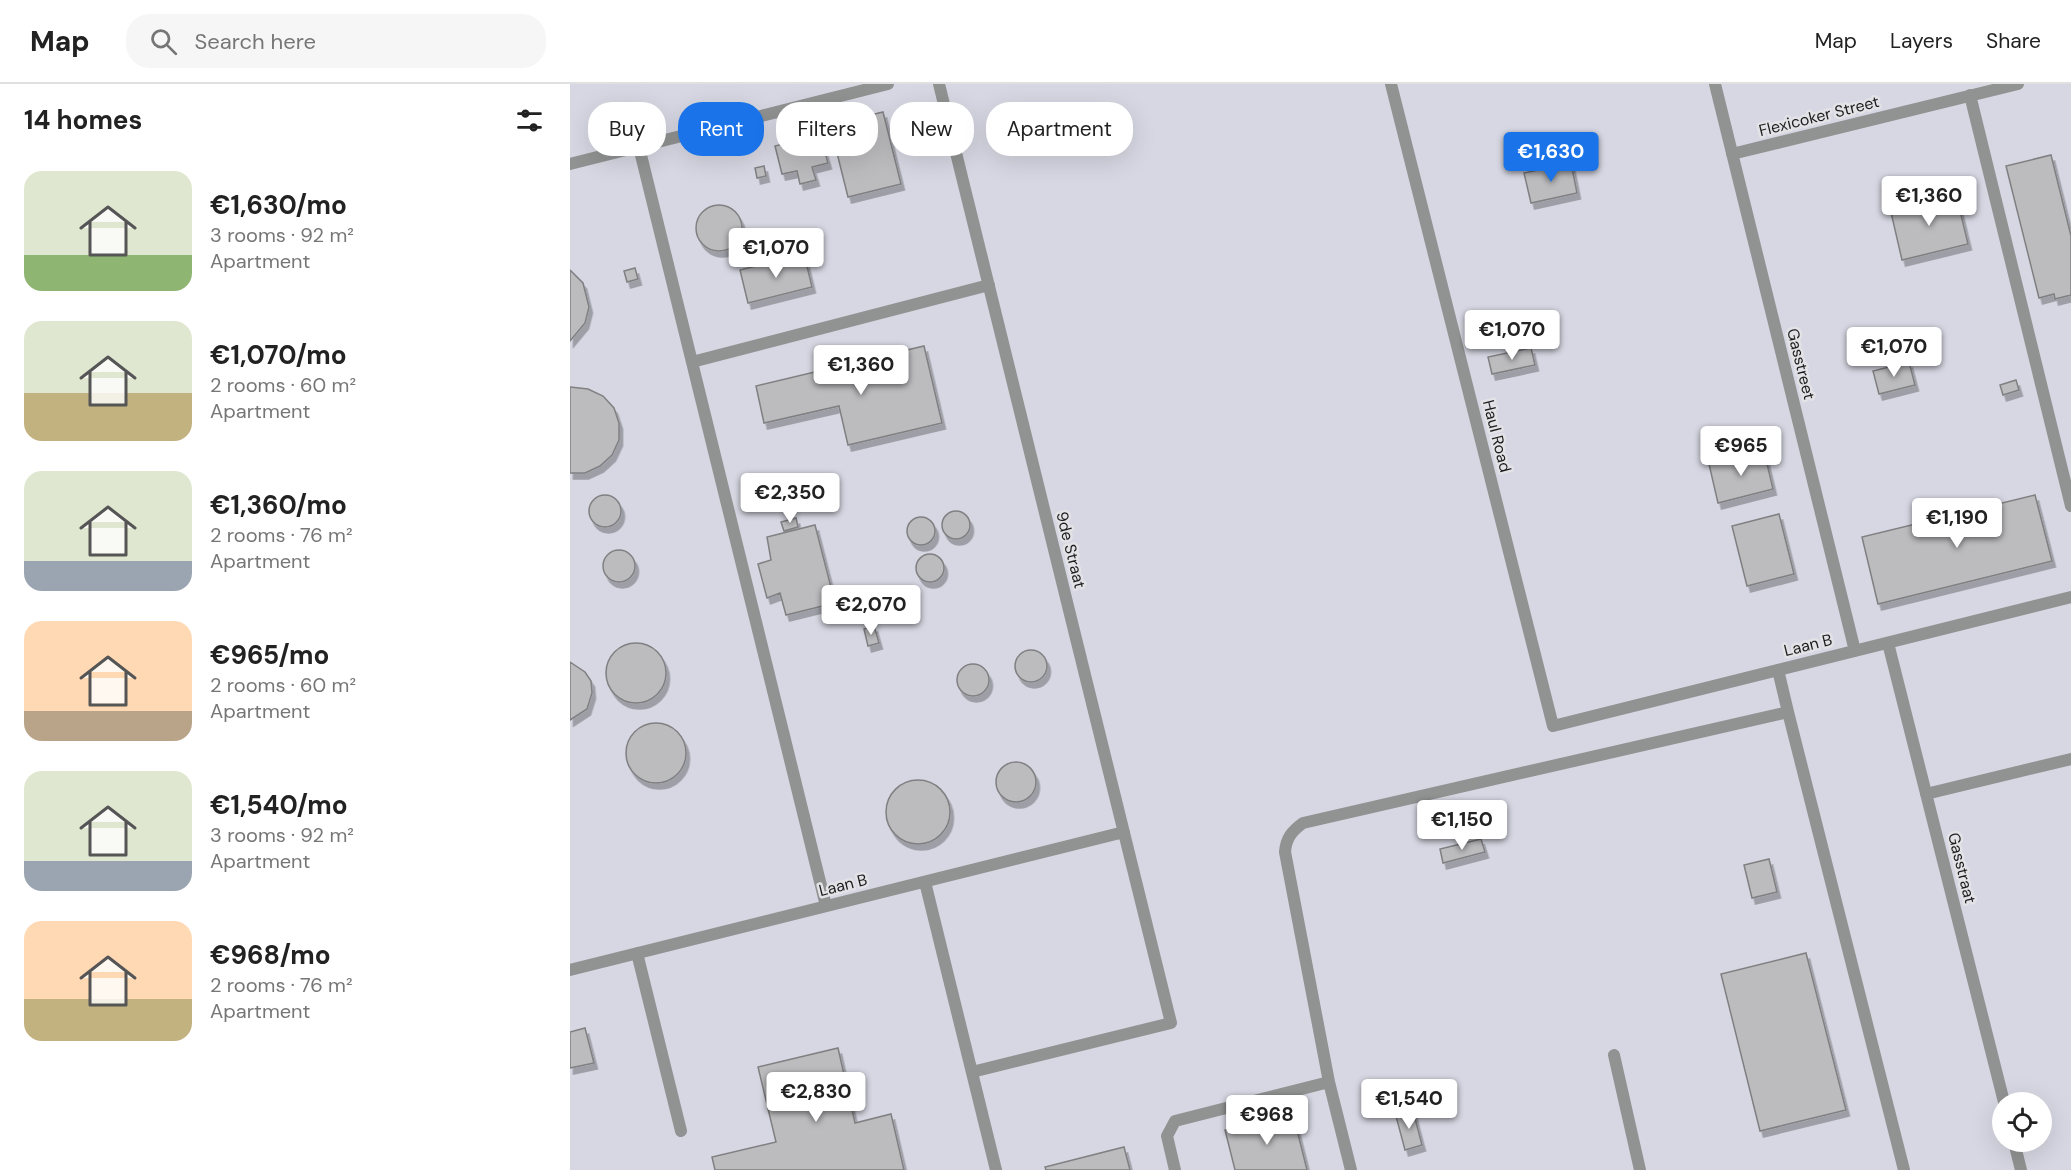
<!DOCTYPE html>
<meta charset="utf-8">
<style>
:root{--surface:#fff;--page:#f6f6f6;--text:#222;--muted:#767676;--line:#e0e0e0;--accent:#1a73e8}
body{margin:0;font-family:"DM Sans",sans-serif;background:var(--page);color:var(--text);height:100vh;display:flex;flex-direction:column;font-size:22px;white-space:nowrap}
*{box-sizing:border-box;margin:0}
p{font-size:20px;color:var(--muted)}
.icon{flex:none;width:33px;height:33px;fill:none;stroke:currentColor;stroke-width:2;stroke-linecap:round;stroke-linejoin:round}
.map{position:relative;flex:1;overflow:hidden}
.sheet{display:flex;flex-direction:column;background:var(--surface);width:570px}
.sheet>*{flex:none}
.top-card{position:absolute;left:18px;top:18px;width:570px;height:54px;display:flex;gap:12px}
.controls{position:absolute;left:1422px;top:1008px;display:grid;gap:12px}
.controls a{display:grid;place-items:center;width:60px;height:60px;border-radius:50%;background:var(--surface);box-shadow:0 6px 24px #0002;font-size:30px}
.price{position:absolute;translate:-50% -51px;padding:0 14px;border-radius:6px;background:#fff;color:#222;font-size:20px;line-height:39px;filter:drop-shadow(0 2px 3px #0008)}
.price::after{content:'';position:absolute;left:50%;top:36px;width:18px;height:14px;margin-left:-9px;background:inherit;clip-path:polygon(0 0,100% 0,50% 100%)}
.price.active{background:var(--accent);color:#fff}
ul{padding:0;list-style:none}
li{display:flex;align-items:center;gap:18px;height:150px;padding:0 24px}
li span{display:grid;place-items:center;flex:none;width:168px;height:120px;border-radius:18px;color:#555}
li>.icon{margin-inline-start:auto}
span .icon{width:72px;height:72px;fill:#fffc;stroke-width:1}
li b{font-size:26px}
h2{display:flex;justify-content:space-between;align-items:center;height:72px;padding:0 24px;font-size:26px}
.tag{padding:0 21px;border-radius:24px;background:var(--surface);box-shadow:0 6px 24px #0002;font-size:21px;line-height:54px}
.tag.active{background:var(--accent);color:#fff}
header{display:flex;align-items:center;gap:36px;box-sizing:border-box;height:84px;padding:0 30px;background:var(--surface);border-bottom:2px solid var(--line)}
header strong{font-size:28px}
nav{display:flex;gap:33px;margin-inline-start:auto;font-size:21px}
.search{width:420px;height:54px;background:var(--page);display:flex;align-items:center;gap:15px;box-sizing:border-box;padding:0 21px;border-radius:24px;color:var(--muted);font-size:22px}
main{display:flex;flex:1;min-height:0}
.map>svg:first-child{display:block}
.built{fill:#d6d7e2;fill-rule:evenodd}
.building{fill:#bcbcbf;stroke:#808083;stroke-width:1.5;filter:url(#shadow)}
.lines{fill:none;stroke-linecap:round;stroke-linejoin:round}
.service{stroke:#919292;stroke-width:12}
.labels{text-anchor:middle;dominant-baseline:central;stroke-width:5;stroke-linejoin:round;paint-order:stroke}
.street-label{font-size:16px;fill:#1c1c1d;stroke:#e3e3e7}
</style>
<header>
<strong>Map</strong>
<div class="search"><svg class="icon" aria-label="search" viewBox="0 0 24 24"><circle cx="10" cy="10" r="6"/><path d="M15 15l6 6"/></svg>Search here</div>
<nav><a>Map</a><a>Layers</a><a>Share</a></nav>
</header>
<main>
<section class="sheet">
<h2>14 homes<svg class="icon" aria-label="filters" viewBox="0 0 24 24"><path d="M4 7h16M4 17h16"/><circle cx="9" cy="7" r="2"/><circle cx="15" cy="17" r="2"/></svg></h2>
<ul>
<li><span style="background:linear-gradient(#dfe7d0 70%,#8fb573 0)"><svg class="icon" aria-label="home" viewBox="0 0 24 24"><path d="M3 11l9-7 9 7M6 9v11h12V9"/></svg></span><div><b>€1,630/mo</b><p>3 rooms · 92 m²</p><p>Apartment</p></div></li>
<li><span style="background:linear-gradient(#dfe7d0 60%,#c2b280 0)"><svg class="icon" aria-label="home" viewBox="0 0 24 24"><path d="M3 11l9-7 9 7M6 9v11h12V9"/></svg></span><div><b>€1,070/mo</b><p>2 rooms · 60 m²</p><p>Apartment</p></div></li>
<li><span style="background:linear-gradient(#dfe7d0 75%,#9aa5b1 0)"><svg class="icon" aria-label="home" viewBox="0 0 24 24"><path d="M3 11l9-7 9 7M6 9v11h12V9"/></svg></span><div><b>€1,360/mo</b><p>2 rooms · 76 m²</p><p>Apartment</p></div></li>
<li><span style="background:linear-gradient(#ffd9b3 75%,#b9a48a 0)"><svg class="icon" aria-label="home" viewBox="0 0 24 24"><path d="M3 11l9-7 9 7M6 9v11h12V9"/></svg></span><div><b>€965/mo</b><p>2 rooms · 60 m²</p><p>Apartment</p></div></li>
<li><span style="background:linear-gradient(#dfe7d0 75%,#9aa5b1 0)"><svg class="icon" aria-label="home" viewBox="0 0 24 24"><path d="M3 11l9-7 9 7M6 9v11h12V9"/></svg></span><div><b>€1,540/mo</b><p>3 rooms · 92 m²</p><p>Apartment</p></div></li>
<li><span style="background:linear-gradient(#ffd9b3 65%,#c2b280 0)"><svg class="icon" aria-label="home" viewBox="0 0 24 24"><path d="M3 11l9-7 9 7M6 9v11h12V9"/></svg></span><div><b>€968/mo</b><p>2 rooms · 76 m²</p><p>Apartment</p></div></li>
</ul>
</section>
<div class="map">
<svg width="1501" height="1086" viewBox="0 0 1501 1086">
<defs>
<filter id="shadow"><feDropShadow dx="3.5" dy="6" stdDeviation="0" flood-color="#0004"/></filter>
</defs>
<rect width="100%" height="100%" fill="#e3e3e7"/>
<path class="built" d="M 0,0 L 1501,0 L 1501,1086 L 0,1086 ZM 1432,1018 L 1472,1018 L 1472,1058 L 1432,1058 Z"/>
<path class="building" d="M 313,28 L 331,100 L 278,113 L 260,41 Z
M 250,51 L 258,79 L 242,83 L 246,96 L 230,100 L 227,87 L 212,90 L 205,62 Z
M 1481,71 L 1501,152 L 1501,211 L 1485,215 L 1484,210 L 1469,214 L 1436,82 Z
M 1001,79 L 1007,109 L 961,119 L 954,89 Z
M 194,82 L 196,92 L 187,94 L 185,84 Z
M 1386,110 L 1398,160 L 1332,176 L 1320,124 Z
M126 144a23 23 0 1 1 46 0a23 23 0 1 1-46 0Z
M 234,170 L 242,203 L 178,219 L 170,186 Z
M 65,184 L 68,195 L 57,198 L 54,187 Z
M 0,186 L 13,199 L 19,223 L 15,239 L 0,257 Z
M 354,262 L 372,339 L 278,361 L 269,322 L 194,339 L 186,302 Z
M 961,264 L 965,281 L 922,290 L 918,273 Z
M 1339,278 L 1345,301 L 1309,310 L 1303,287 Z
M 1446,296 L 1449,306 L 1433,311 L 1430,301 Z
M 0,303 L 18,305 L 33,312 L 44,324 L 49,339 L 49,356 L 42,371 L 30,382 L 15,389 L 0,389 Z
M 1170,355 L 1173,369 L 1156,373 L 1153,359 Z
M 1194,367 L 1203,405 L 1148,419 L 1139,380 Z
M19 427a16 16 0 1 1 32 0a16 16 0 1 1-32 0Z
M 1465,411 L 1482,477 L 1308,520 L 1292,453 Z
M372 441a14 14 0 1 1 28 0a14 14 0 1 1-28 0Z
M 1209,430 L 1224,490 L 1177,502 L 1162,442 Z
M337 447a14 14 0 1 1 28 0a14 14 0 1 1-28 0Z
M 226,434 L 228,443 L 214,447 L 211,438 Z
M 245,441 L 265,519 L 216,531 L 210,509 L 197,514 L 188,480 L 201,476 L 197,453 Z
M33 482a16 16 0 1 1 32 0a16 16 0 1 1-32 0Z
M346 484a14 14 0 1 1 28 0a14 14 0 1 1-28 0Z
M 304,542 L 309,559 L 298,562 L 294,545 Z
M36 589a30 30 0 1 1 60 0a30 30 0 1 1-60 0Z
M445 582a16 16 0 1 1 32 0a16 16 0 1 1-32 0Z
M 0,578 L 15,588 L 21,597 L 22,609 L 17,625 L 0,636 Z
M387 596a16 16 0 1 1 32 0a16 16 0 1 1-32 0Z
M56 669a30 30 0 1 1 60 0a30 30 0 1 1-60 0Z
M426 698a20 20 0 1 1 40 0a20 20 0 1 1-40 0Z
M316 728a32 32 0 1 1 64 0a32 32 0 1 1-64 0Z
M 911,755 L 915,768 L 873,779 L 870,765 Z
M 1199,775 L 1207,808 L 1182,814 L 1174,781 Z
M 1236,869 L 1276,1026 L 1190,1047 L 1151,890 Z
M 15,944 L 24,979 L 0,984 L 0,948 Z
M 268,964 L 285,1039 L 321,1030 L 334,1086 L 145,1086 L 142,1073 L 206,1058 L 188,983 Z
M 843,1027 L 852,1061 L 835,1066 L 826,1032 Z
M 723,1030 L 737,1086 L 665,1086 L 655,1046 Z
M 554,1063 L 560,1086 L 476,1086 L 475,1083 Z"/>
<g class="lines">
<path class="service" d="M 369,0 L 601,939 L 402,988
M 821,0 L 983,642 L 1501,513
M 1145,0 L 1285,567
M 1400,11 L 1501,422
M 69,63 L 256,822
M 1162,70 L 1448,0
M 0,80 L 318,0
M 122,278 L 419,201
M 1318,559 L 1434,1018
M 1208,586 L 1218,628
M 1356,710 L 1501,675
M 355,798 L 426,1086
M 67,869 L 111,1047
M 0,886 L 554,748
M 1044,971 L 1070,1086
M 1444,1058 L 1451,1086
M 605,1086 L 597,1052 L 605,1037 L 759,998
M 781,1086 L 759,998 L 715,768 C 716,754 722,747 733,739 L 1218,628 L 1334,1086"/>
</g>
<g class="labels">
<g class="street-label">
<text transform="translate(1249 32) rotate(-14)">Flexicoker Street</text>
<text transform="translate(1231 280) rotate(76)">Gasstreet</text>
<text transform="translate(927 352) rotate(76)">Haul Road</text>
<text transform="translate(501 466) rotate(76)">9de Straat</text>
<text transform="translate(1238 561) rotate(-14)">Laan B</text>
<text transform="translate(1392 784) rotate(76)">Gasstraat</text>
<text transform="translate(273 801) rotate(-14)">Laan B</text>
</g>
</g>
</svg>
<div class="controls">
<a><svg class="icon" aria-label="locate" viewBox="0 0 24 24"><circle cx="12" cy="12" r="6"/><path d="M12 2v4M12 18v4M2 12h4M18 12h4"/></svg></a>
</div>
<b class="price active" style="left:981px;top:99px">€1,630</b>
<b class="price" style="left:1359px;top:143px">€1,360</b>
<b class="price" style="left:206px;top:195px">€1,070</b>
<b class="price" style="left:942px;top:277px">€1,070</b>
<b class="price" style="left:1324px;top:294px">€1,070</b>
<b class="price" style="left:291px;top:312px">€1,360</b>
<b class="price" style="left:1171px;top:393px">€965</b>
<b class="price" style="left:220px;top:440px">€2,350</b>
<b class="price" style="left:1387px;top:465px">€1,190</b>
<b class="price" style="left:301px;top:552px">€2,070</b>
<b class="price" style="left:892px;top:767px">€1,150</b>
<b class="price" style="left:246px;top:1039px">€2,830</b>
<b class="price" style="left:839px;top:1046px">€1,540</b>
<b class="price" style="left:697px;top:1062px">€968</b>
<div class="top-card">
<a class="tag">Buy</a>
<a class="tag active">Rent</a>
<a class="tag">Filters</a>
<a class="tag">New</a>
<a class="tag">Apartment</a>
</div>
</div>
</main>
